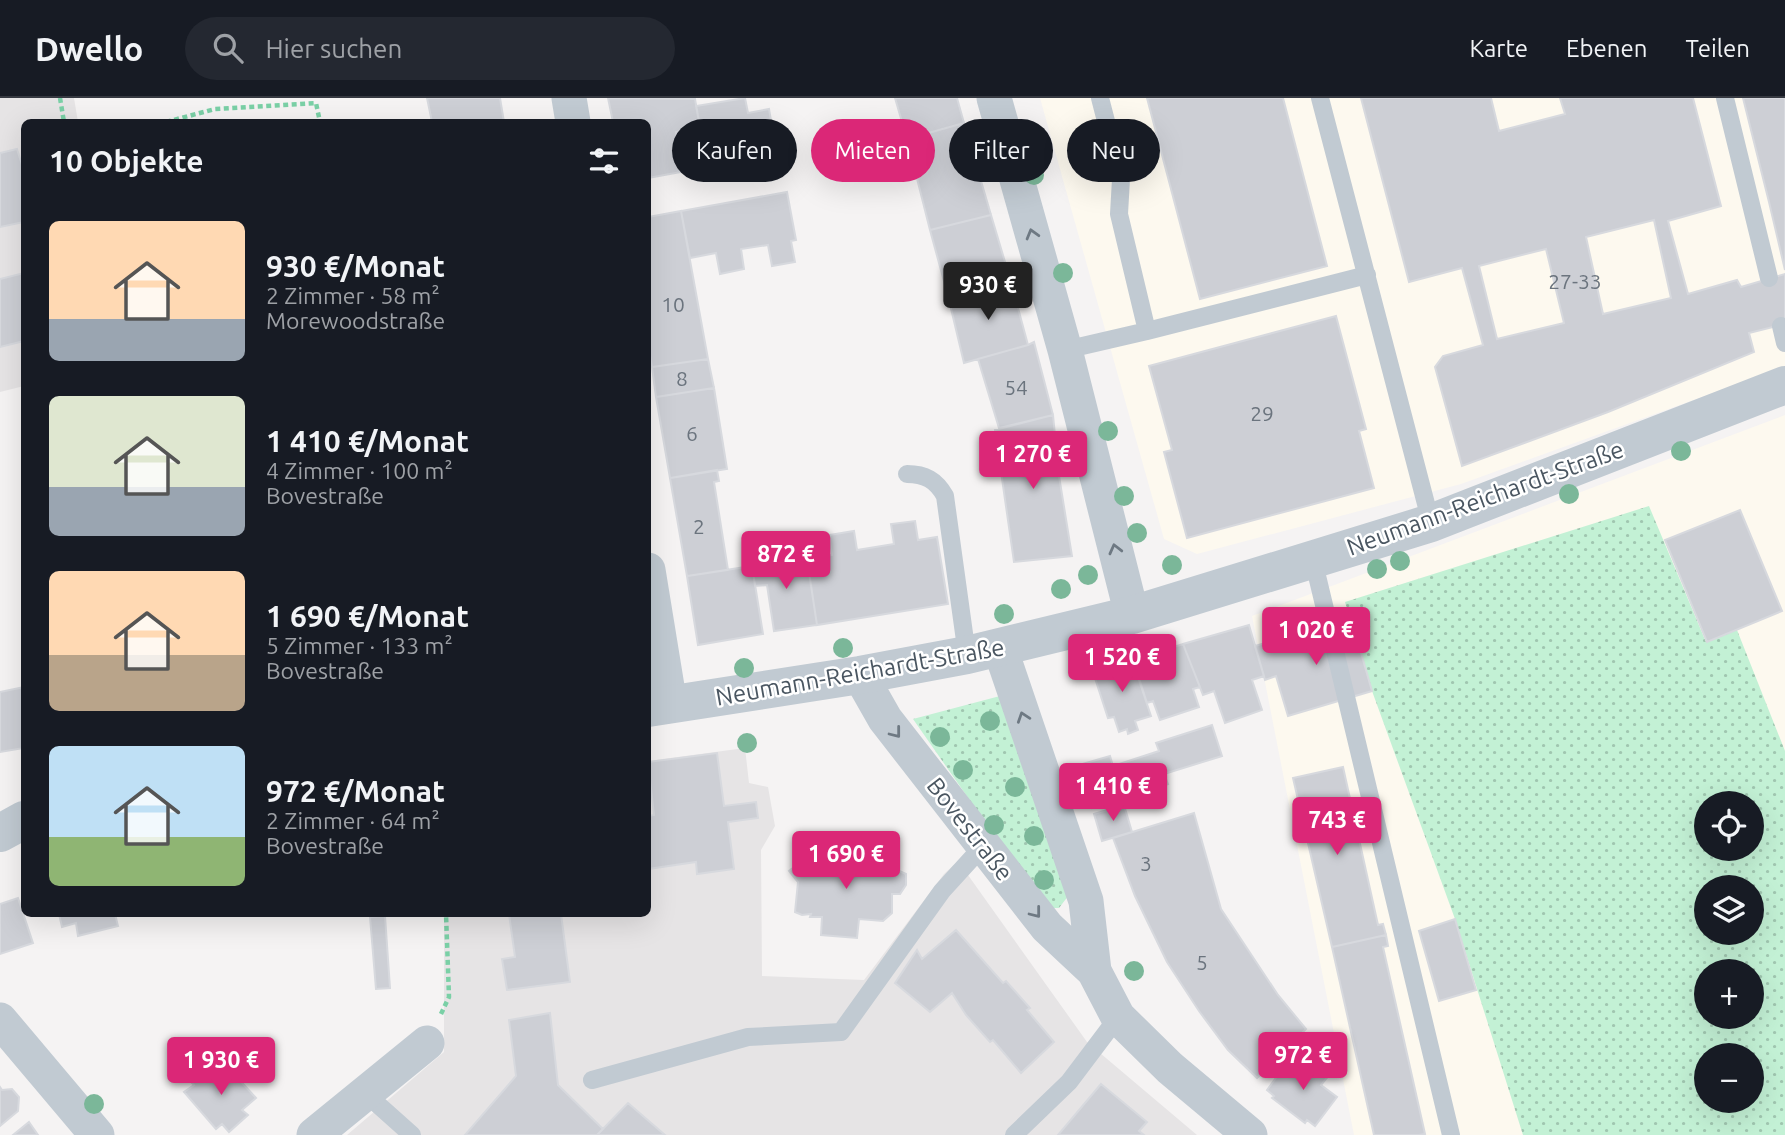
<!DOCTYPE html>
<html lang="de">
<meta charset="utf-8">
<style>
:root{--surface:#171b24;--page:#242831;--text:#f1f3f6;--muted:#9ea1a6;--line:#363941;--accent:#db2777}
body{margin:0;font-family:Ubuntu,sans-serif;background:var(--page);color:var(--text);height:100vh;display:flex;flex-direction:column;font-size:26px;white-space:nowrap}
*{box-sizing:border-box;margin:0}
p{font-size:23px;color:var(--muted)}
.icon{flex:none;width:38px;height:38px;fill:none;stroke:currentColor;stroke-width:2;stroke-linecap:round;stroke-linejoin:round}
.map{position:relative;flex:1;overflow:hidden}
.side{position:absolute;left:21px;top:21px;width:630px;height:798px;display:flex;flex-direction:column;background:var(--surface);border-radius:10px;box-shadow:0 7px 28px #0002}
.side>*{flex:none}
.hud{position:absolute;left:672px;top:21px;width:665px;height:63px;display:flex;gap:14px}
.fabs{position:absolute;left:1694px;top:693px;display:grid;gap:14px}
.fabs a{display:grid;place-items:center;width:70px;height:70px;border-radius:50%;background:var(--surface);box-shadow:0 7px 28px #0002;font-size:35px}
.price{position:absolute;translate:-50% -60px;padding:0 16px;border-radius:7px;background:var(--accent);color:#fff;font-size:23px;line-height:46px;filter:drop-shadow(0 2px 4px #0008)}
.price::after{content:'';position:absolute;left:50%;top:42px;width:21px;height:16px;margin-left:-10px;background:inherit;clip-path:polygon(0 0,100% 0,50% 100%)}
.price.on{background:#222;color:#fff}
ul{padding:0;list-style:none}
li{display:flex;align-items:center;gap:21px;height:175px;padding:0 28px}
li span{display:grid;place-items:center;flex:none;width:196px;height:140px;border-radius:10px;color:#555}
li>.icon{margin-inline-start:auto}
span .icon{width:84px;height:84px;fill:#fffc;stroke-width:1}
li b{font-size:30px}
h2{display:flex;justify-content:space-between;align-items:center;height:84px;padding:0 28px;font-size:30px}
.tag{padding:0 24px;border-radius:32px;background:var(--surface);box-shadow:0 7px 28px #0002;font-size:24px;line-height:63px}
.tag.on{background:var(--accent);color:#fff}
header{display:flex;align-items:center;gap:42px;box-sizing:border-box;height:98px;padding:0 35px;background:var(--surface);border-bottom:2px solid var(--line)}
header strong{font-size:33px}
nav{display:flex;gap:38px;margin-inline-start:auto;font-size:24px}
.search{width:490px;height:63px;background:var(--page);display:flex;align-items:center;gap:18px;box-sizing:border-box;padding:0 24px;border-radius:38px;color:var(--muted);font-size:26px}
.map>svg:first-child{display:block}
.commercial{fill:#fdf9ef;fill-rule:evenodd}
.education{fill:#e6e4e5}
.green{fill:url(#green-dots);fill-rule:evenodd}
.building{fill:#cdcfd5;stroke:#d7d9de;stroke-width:2;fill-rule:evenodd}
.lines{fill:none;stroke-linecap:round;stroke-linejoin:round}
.path{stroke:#7ad0a6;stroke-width:4.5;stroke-dasharray:5 3.5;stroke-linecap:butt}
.service{stroke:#c1cad2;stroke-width:18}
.minor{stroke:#c1cad2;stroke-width:35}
.tertiary{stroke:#c1cad2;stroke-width:38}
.tree{fill:#7bb799}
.oneway{stroke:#6e7983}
.labels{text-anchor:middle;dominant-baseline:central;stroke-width:5;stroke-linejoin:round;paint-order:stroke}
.number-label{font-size:21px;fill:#6b747e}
.street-label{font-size:24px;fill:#4a5661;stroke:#fff}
</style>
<header>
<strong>Dwello</strong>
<div class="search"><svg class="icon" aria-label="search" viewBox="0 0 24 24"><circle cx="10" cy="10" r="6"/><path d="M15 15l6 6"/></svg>Hier suchen</div>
<nav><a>Karte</a><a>Ebenen</a><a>Teilen</a></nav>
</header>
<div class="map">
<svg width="1785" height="1037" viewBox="0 0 1785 1037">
<defs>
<pattern id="green-dots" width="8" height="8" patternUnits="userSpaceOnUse" patternTransform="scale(1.75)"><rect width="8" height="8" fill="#c3f1d5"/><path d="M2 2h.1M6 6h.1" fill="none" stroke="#a0c6b0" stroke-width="1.8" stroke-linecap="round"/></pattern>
</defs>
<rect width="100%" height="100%" fill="#f5f3f3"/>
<path class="commercial" d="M 1040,0 L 1785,0 L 1785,269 L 1461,386 L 1197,456 L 1164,441 Z
M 1785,317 L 1785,1037 L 1354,1037 L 1252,518 ZM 1706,705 L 1752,705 L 1752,751 L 1706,751 ZM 1706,789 L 1752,789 L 1752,835 L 1706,835 ZM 1706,873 L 1752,873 L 1752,919 L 1706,919 ZM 1706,957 L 1752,957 L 1752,1003 L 1706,1003 Z"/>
<path class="education" d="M 0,0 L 74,0 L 78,24 L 24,24 L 24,288 L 0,294 Z
M 745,650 L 749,685 L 768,689 L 775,728 L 761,752 L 762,878 L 864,882 L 944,776 L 958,763 L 1087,944 L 1197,1037 L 347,1037 L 444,954 L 444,816 L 648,816 L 648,663 Z"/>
<path class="green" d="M 1649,408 L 1706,544 L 1737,532 L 1785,653 L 1785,1037 L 1523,1037 L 1455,821 L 1372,593 L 1345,504 ZM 1706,705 L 1752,705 L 1752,751 L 1706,751 ZM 1706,789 L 1752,789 L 1752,835 L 1706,835 ZM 1706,873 L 1752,873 L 1752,919 L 1706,919 ZM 1706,957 L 1752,957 L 1752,1003 L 1706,1003 Z
M 1000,598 L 1072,793 L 1059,810 L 1045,810 L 913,621 Z"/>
<path class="building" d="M 427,0 L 500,0 L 504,24 L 432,24 Z
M 608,0 L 695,1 L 700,29 L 676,34 L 678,50 L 688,48 L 692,72 L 648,80 L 648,24 L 613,24 Z
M 745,0 L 748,15 L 769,11 L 777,57 L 692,72 L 688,48 L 678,50 L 676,34 L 700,29 L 696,8 Z
M 895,0 L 957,0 L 964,25 L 907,41 Z
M 1147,0 L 1283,0 L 1327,168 L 1200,201 Z
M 1361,0 L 1491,0 L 1499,33 L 1565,16 L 1560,0 L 1693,0 L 1721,108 L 1668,123 L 1688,196 L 1737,182 L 1741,189 L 1785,176 L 1785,226 L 1749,235 L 1754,254 L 1608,314 L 1462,368 L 1435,269 L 1443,258 L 1483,247 L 1462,170 L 1409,184 ZM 1654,122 L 1671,200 L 1603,216 L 1586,139 ZM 1546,151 L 1564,225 L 1497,241 L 1479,168 Z
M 1743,0 L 1785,0 L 1785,172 L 1769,104 Z
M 964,25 L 991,117 L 930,132 L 907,41 Z
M 17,51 L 24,73 L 24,124 L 0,129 L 0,55 Z
M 787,94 L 796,142 L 791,143 L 795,164 L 772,168 L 768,147 L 741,151 L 744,171 L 720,176 L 716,155 L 690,160 L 681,113 Z
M 681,113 L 708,261 L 652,269 L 648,246 L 648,119 Z
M 991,117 L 1011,184 L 948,198 L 930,132 Z
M 24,175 L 24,243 L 0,249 L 0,181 Z
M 1011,184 L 1028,247 L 964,265 L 948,198 Z
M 1336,218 L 1366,331 L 1359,333 L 1374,390 L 1187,440 L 1164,354 L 1172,352 L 1149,268 Z
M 1034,244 L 1053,317 L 999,330 L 978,261 L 1028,247 Z
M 708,261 L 714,290 L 656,299 L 652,269 Z
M 714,290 L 727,371 L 670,380 L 656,299 Z
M 1053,317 L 1059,378 L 1072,458 L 1014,464 L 995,332 Z
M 717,372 L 719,383 L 714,384 L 728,472 L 687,478 L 670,380 Z
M 1740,412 L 1782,513 L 1707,544 L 1665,442 Z
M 915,423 L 918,442 L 937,439 L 948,506 L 817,527 L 807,461 L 832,457 L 829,437 L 854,433 L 857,452 L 894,446 L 891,426 Z
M 791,455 L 793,471 L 808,468 L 817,527 L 774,533 L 767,487 L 755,488 L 751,461 Z
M 752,468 L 763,536 L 698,547 L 687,478 Z
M 1351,520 L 1372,593 L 1288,618 L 1276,578 L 1265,582 L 1255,548 Z
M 1249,527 L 1264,578 L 1252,582 L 1262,612 L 1225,625 L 1214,593 L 1203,597 L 1183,546 Z
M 1183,546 L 1200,589 L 1193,591 L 1199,609 L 1160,622 L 1153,603 L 1147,605 L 1133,562 Z
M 1131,558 L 1151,618 L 1135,623 L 1138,632 L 1128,636 L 1127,631 L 1119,634 L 1114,619 L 1108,620 L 1092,571 Z
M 24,589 L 24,650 L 0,654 L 0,594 Z
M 1212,627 L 1222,658 L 1164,676 L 1168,686 L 1092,710 L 1079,667 L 1110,658 L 1113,668 L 1159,653 L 1156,645 Z
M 717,655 L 724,708 L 756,704 L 758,720 L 728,724 L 734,771 L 697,776 L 696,764 L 648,771 L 648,718 L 654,717 L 648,664 Z
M 1343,669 L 1378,827 L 1383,826 L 1386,837 L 1332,849 L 1293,680 Z
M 1124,707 L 1132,734 L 1102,743 L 1094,716 Z
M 1194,715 L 1221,811 L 1278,897 L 1306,931 L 1257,980 L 1228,952 L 1199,913 L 1167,864 L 1135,798 L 1113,740 Z
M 840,749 L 856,750 L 855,761 L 892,764 L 895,771 L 906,776 L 906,787 L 900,796 L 892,796 L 892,815 L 883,823 L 859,821 L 857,840 L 821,837 L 822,819 L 810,819 L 811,816 L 802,817 L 795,814 L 798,784 L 789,773 L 798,766 L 800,758 L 839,760 Z
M 18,800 L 33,845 L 0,856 L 0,806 Z
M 59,816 L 115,816 L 118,828 L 78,838 L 76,825 L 62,829 Z
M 509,816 L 561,816 L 570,884 L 507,892 L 502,861 L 515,859 Z
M 385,818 L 390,890 L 376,891 L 370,819 Z
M 1455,821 L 1476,892 L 1439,903 L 1419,833 Z
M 956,832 L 1003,885 L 1006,883 L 1030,910 L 1027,912 L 1054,944 L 1021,975 L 993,942 L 990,944 L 966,917 L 952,895 L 930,914 L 895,885 L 917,852 L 922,861 Z
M 1386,837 L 1388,848 L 1383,849 L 1425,1036 L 1419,1037 L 1374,1037 L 1332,849 Z
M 550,915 L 558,987 L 603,1031 L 597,1037 L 465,1037 L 516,978 L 509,922 Z
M 1289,962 L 1304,974 L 1313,962 L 1330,976 L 1321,987 L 1337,999 L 1315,1028 L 1307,1022 L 1305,1025 L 1272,1000 L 1274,998 L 1267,992 Z
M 224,965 L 256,1000 L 242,1012 L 248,1017 L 229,1034 L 222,1026 L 216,1031 L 184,994 L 194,987 L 190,983 L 200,974 L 203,978 L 209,973 L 212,976 Z
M 1101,986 L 1147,1024 L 1139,1033 L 1144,1037 L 1058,1037 Z
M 0,989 L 2,992 L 12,991 L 19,999 L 18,1013 L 0,1028 Z
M 628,1005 L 665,1037 L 597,1037 Z
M 29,1024 L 38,1037 L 13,1037 Z"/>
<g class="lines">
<path class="path" d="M 60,0 L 64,24
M 166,24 L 215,11 L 316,5 L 320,24
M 441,916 L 449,899 L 446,816"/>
<path class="service" d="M 1320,0 L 1431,425
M 1725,0 L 1769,180
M 1781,228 L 1785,245
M 1147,233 L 1367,177
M 1065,252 L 1147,233 L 1119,116 L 1121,81 L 1100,0
M 907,376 C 925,376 936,382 945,398 L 967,557
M 1313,461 L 1451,1037
M 592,982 L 748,939 L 841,934 L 942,793 L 983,748
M 365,995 L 412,1037
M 1014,1037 L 1069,984 L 1118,919"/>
<path class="minor" d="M 569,0 L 573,24
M 994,0 L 1065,252 L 1132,517
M 648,472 L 670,607
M 1000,550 L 1086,803 L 1094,873
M 860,577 L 885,621 L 1047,829 L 1094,873 L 1118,919 L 1170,970 L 1250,1037
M 0,922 L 97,1037
M 314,1037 L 427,945"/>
<path class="tertiary" d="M 648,610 L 860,577 L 967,557 L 1132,517 L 1431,425 L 1785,287
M 0,735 L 24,722"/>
</g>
<g class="tree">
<circle cx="1034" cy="77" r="10"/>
<circle cx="1063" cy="175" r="10"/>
<circle cx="1108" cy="333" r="10"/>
<circle cx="1681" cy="353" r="10"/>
<circle cx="1569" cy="396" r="10"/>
<circle cx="1124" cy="398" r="10"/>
<circle cx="1137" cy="435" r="10"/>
<circle cx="1400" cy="463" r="10"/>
<circle cx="1172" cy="467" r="10"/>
<circle cx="1377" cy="471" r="10"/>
<circle cx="1088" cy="477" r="10"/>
<circle cx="1061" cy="491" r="10"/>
<circle cx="1004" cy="516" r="10"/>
<circle cx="843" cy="550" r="10"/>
<circle cx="744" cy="570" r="10"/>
<circle cx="990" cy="623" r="10"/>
<circle cx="940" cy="639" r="10"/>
<circle cx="747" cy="645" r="10"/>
<circle cx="963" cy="672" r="10"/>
<circle cx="1015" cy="689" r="10"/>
<circle cx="994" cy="727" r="10"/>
<circle cx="1034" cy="738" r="10"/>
<circle cx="1044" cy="782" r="10"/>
<circle cx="1134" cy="873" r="10"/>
<circle cx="94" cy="1006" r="10"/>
</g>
<defs><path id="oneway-chevron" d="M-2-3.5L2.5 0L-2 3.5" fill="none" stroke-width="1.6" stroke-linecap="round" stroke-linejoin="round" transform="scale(1.75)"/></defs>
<g class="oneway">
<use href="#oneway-chevron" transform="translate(1032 136) rotate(-106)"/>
<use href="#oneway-chevron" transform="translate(1115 451) rotate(-104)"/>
<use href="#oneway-chevron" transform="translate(1023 619) rotate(-109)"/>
<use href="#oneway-chevron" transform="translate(896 635) rotate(52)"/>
<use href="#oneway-chevron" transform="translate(1036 815) rotate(52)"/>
</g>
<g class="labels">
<g class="number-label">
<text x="1575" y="183">27-33</text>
<text x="673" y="206">10</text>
<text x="682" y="280">8</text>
<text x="1016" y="289">54</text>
<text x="1262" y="315">29</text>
<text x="692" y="335">6</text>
<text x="699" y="428">2</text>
<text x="1146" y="765">3</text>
<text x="1202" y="864">5</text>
</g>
<g class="street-label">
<text transform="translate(1485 400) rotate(-20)">Neumann-Reichardt-Straße</text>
<text transform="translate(860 574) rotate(-10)">Neumann-Reichardt-Straße</text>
<text transform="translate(970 731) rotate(52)">Bovestraße</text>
</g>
</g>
</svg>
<div class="fabs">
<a><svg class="icon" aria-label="locate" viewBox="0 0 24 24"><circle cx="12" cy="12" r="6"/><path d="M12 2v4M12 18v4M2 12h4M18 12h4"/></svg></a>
<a><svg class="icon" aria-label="layers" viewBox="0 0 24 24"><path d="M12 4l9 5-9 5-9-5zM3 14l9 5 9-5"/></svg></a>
<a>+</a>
<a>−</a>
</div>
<b class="price on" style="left:988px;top:224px">930 €</b>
<b class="price" style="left:1033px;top:393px">1 270 €</b>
<b class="price" style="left:786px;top:493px">872 €</b>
<b class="price" style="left:1316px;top:569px">1 020 €</b>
<b class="price" style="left:1122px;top:596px">1 520 €</b>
<b class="price" style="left:1113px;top:725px">1 410 €</b>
<b class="price" style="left:1337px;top:759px">743 €</b>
<b class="price" style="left:846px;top:793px">1 690 €</b>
<b class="price" style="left:1303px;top:994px">972 €</b>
<b class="price" style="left:221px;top:999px">1 930 €</b>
<div class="hud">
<a class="tag">Kaufen</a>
<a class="tag on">Mieten</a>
<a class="tag">Filter</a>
<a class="tag">Neu</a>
</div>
<section class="side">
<h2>10 Objekte<svg class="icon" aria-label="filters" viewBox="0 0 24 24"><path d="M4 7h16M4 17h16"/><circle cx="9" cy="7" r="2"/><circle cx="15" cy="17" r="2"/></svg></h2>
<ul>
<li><span style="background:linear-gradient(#ffd9b3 70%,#9aa5b1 0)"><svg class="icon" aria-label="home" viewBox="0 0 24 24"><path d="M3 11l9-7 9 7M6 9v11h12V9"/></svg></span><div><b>930 €/Monat</b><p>2 Zimmer · 58 m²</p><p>Morewoodstraße</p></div></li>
<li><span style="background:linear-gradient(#dfe7d0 65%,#9aa5b1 0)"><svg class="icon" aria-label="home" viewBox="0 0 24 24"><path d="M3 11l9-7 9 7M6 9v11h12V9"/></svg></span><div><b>1 410 €/Monat</b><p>4 Zimmer · 100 m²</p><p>Bovestraße</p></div></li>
<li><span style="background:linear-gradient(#ffd9b3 60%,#b9a48a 0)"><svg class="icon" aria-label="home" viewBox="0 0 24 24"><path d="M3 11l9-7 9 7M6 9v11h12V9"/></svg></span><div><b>1 690 €/Monat</b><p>5 Zimmer · 133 m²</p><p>Bovestraße</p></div></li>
<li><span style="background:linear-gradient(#bfe0f5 65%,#8fb573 0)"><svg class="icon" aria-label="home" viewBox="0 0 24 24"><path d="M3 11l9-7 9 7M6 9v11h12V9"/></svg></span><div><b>972 €/Monat</b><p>2 Zimmer · 64 m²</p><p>Bovestraße</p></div></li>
</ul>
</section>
</div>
